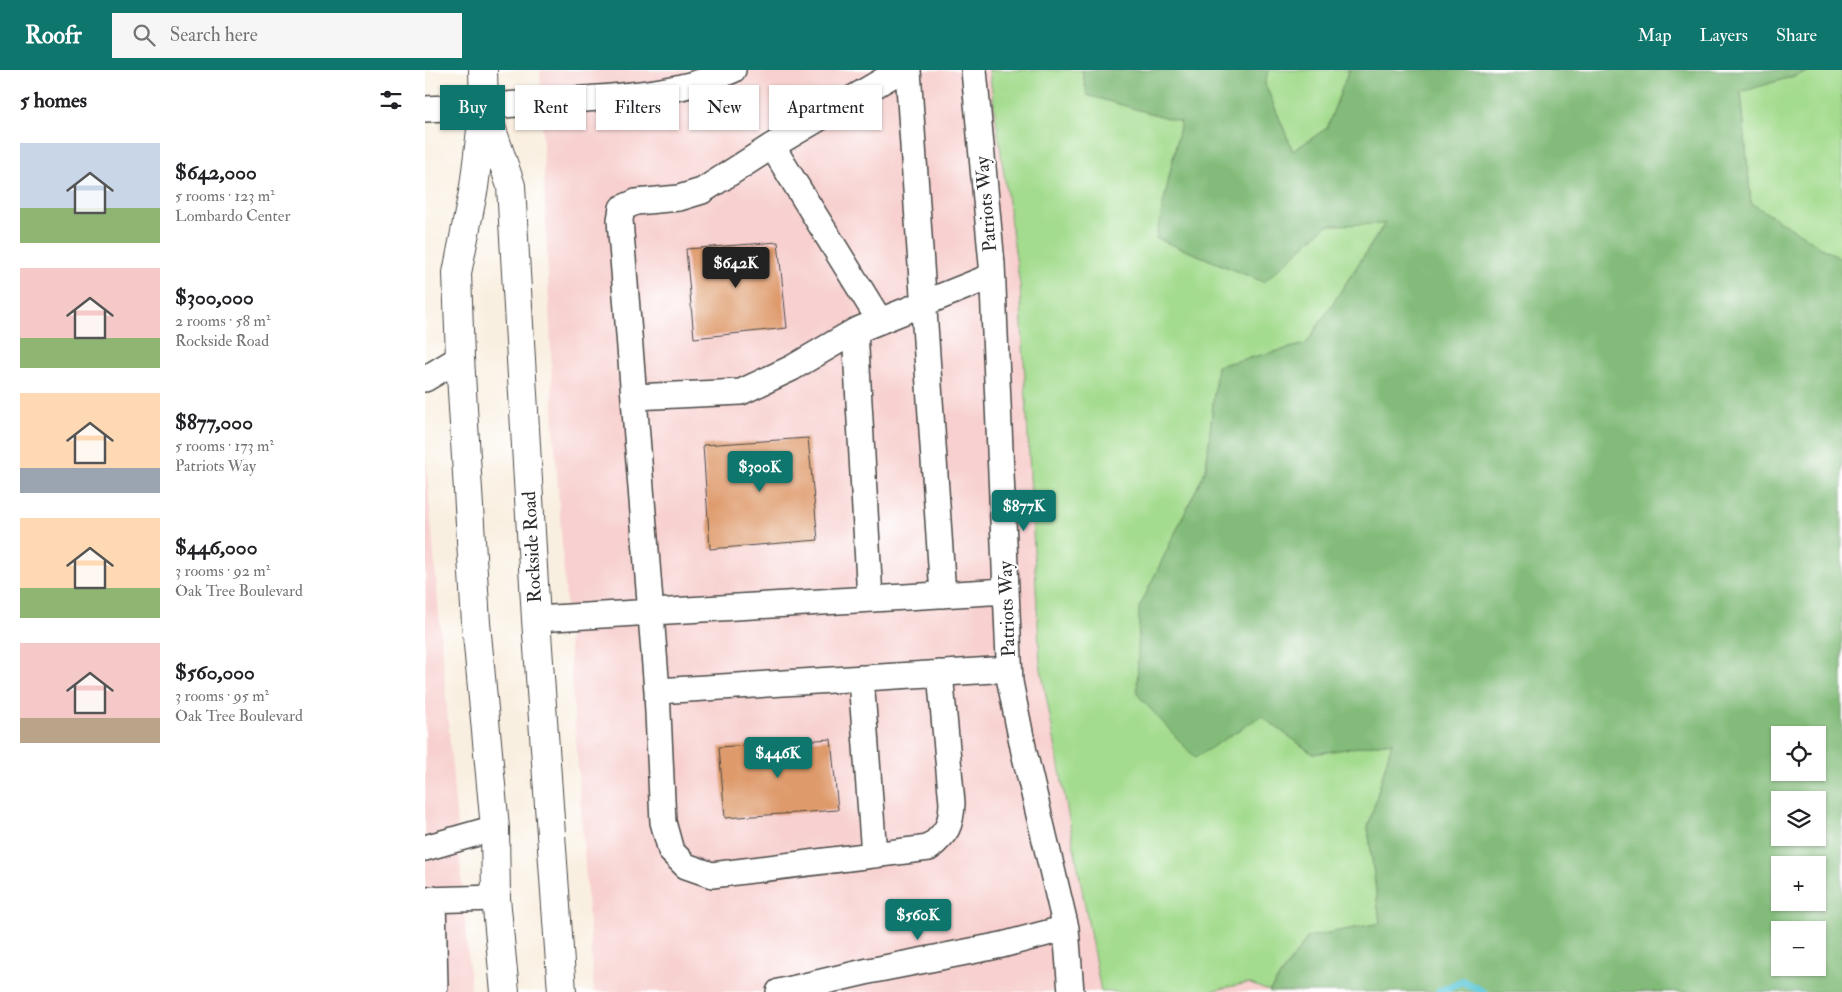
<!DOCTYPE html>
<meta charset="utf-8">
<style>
:root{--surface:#fff;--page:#f6f6f6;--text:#202124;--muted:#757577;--accent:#0f766e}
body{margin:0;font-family:"IM FELL Double Pica",serif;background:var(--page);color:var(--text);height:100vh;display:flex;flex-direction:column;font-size:19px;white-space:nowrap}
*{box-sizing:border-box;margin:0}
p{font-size:16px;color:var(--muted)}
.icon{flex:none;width:28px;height:28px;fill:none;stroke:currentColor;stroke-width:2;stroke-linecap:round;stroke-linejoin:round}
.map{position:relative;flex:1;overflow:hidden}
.sheet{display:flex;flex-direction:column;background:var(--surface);width:425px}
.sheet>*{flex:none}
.banner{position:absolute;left:15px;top:15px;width:475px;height:45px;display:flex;gap:10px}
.buttons{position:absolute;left:1346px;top:656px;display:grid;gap:10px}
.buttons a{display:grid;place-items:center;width:55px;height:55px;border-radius:0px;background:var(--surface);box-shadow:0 1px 4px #0004;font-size:25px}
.price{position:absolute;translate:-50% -42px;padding:0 11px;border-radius:5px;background:var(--accent);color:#fff;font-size:16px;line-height:32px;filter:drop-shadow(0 1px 2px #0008)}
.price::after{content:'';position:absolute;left:50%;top:30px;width:15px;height:11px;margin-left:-8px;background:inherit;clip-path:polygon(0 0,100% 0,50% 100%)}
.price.on{background:#222;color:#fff}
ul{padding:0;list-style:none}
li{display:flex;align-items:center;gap:15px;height:125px;padding:0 20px}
li span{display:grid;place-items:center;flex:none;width:140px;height:100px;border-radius:0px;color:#555}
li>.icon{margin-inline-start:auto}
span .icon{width:60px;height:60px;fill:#fffc;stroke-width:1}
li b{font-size:21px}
h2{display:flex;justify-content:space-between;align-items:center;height:60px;padding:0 20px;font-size:21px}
.pill{padding:0 18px;border-radius:0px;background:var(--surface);box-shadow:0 1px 4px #0004;font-size:18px;line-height:45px}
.pill.on{background:var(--accent);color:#fff}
header{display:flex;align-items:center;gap:30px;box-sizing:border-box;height:70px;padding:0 25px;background:var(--accent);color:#fff}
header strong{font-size:24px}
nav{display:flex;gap:28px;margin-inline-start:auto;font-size:18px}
.search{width:350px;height:45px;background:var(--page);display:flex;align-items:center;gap:12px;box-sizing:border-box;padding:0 18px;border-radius:0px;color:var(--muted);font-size:19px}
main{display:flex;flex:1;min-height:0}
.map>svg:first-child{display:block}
.built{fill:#f7d0cf}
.green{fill:#a4dc8f;stroke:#68845d}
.forest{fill:#83bc7a;stroke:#577452;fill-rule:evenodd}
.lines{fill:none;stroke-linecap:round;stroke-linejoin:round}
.stream{stroke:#5ec8d9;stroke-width:8}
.building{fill:#de9a6b}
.minor-casing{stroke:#4a4846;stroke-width:28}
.major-casing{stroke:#4a4846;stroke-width:30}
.minor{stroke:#fff;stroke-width:25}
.major{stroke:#fff;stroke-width:28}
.labels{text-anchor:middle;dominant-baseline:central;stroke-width:4;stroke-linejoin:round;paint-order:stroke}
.street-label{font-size:19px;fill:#2b2b2b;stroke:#fff}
</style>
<header>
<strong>Roofr</strong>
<div class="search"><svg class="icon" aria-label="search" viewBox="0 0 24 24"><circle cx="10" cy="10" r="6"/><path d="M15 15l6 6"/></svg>Search here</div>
<nav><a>Map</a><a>Layers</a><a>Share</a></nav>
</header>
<main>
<section class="sheet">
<h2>5 homes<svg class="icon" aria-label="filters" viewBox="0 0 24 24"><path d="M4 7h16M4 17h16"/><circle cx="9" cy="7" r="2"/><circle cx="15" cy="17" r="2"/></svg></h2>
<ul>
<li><span style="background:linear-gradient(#c9d6e8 65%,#8fb573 0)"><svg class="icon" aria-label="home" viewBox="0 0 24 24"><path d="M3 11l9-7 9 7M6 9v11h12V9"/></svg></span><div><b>$642,000</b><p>5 rooms · 123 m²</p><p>Lombardo Center</p></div></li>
<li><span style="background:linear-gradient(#f6c9c9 70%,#8fb573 0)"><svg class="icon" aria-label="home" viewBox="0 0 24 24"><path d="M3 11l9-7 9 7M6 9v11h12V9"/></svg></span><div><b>$300,000</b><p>2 rooms · 58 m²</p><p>Rockside Road</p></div></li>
<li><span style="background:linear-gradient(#ffd9b3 75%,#9aa5b1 0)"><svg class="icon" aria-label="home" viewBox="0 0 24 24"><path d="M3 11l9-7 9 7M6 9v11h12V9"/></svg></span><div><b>$877,000</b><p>5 rooms · 173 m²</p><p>Patriots Way</p></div></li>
<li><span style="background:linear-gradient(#ffd9b3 70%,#8fb573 0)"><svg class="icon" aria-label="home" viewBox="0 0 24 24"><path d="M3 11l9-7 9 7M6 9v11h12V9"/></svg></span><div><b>$446,000</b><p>3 rooms · 92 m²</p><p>Oak Tree Boulevard</p></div></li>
<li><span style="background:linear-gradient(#f6c9c9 75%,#b9a48a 0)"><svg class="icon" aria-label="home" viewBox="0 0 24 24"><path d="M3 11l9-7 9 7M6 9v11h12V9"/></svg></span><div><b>$560,000</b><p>3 rooms · 95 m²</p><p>Oak Tree Boulevard</p></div></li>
</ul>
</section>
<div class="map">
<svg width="1417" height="922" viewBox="0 0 1417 922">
<rect width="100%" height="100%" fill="#fff"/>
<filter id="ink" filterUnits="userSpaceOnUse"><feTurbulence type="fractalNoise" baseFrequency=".02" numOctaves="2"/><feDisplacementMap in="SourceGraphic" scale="10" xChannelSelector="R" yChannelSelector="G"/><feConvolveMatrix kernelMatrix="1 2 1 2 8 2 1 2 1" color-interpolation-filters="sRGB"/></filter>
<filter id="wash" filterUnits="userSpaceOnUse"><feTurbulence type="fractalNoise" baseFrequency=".0096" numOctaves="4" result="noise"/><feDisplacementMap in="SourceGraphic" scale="20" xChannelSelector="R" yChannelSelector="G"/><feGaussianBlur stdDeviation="1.12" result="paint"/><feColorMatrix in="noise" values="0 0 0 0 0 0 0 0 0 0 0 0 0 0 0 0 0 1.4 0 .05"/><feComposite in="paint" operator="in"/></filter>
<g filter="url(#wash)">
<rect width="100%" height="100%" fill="#f9efe0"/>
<path class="built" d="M 115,0 L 564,0 L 595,216 L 615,593 L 676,922 L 169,922 L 129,364 Z
M 0,379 L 46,922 L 0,922 Z
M 859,906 L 864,922 L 781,922 Z"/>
<path class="green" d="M 564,0 L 657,0 L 663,25 L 756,52 L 731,168 L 838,212 L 902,155 L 960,153 L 881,274 L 792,296 L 781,399 L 714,538 L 836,646 L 888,684 L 967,672 L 943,758 L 955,853 L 883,867 L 844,921 L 823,913 L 781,922 L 676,922 L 615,593 L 595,216 Z
M 843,0 L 924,0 L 902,58 L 868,81 L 840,14 Z
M 1389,0 L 1417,0 L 1417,190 L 1326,133 L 1316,22 Z"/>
<path class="forest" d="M 657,0 L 843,0 L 840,14 L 868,81 L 902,58 L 924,0 L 1389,0 L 1316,22 L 1326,133 L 1417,190 L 1417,922 L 844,922 L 883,867 L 955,853 L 943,758 L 967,672 L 888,684 L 836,646 L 770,688 L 712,624 L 714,538 L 781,399 L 792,296 L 881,274 L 960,154 L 902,155 L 839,212 L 731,168 L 756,52 L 662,25 ZM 1355,665 L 1392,665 L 1392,702 L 1355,702 ZM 1355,730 L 1392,730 L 1392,768 L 1355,768 ZM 1355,795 L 1392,795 L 1392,832 L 1355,832 ZM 1355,860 L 1392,860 L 1392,898 L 1355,898 Z"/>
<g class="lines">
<path class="stream" d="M 1014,922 L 1037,911 L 1058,922"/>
</g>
<g id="blocks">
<path class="building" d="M 353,172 L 362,258 L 269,268 L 261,179 Z
M 383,368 L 393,470 L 285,479 L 278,375 Z
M 406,669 L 413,740 L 300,748 L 294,677 Z"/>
</g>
</g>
<g filter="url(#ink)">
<use href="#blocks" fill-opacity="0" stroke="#4a4846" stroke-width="1"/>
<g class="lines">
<defs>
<path id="minor" d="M 476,0 L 347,76 L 277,121 L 254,128 L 211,132 L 197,138 L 195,150 L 232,621 L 584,599
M 483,0 L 518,525
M 549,0 L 567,194 L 585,612 L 599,682 L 641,858 L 646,922
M 0,39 C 49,37 99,34 148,30 C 201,26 258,23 308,0
M 347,76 L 455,251
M 0,309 L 35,288
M 209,327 L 316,322 L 367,298 L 430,261
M 445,529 L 430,261 L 567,206
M 111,549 L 581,521
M 436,608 L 449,785
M 232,621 L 238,752 L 246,781 L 261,796 L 287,805 L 504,778 C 522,762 526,757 527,733 L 515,603
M 0,778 L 70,758
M 0,830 L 71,828
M 7,922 L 10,917 L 8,829
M 354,922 L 444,901 L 577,875 L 641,858"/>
<path id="major" d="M 58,0 L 59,36 L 49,117 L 32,203 L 35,288 L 51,553 L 70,758 L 71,828 L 80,922
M 61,42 L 86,116 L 111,549 L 137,922"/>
</defs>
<use href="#minor" class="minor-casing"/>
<use href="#major" class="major-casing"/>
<use href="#minor" class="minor"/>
<use href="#major" class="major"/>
</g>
</g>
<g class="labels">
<g class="street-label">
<text transform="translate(561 134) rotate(-95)">Patriots Way</text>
<text transform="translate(107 477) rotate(-93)">Rockside Road</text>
<text transform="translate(582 539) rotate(-92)">Patriots Way</text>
</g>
</g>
</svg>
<div class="buttons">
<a><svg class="icon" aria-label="locate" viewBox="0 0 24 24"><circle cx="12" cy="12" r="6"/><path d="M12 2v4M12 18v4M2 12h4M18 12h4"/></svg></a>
<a><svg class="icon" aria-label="layers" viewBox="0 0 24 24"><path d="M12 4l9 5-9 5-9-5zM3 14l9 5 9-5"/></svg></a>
<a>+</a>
<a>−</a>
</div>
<b class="price on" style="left:311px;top:219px">$642K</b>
<b class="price" style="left:335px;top:423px">$300K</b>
<b class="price" style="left:599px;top:462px">$877K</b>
<b class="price" style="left:353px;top:709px">$446K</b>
<b class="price" style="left:493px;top:871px">$560K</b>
<div class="banner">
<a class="pill on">Buy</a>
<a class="pill">Rent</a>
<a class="pill">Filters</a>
<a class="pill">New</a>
<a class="pill">Apartment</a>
</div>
</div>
</main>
